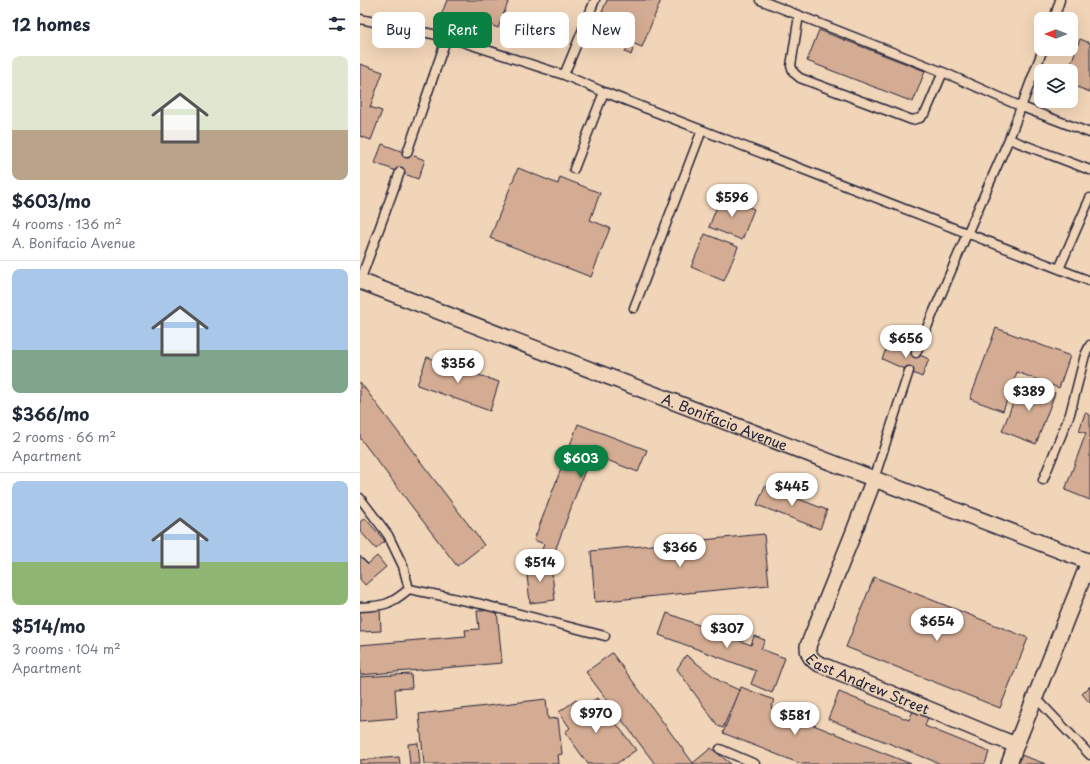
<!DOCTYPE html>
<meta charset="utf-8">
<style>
:root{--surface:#fff;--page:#f2f2f3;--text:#1f2937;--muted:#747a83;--line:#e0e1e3;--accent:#0b8043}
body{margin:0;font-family:"Playpen Sans",sans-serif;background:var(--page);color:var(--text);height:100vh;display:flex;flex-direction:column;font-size:15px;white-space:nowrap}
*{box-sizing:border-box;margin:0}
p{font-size:13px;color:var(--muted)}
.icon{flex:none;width:22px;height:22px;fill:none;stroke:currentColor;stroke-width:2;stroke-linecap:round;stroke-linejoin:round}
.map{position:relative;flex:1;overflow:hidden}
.panel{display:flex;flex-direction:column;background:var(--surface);width:360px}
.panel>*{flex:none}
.banner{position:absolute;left:12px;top:12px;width:380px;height:36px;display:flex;gap:8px}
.needle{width:26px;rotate:270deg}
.fabs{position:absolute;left:674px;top:12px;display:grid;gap:8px}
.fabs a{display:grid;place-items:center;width:44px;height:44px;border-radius:8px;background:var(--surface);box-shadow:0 4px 16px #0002;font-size:20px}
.price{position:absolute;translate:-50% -34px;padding:0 9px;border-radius:14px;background:#fff;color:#222;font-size:13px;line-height:26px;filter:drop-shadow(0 1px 2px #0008)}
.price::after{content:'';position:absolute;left:50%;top:24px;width:12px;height:9px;margin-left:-6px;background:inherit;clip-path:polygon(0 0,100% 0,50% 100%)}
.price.selected{background:var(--accent);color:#fff}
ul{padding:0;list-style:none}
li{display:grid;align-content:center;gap:8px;height:212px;padding:0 12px}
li+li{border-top:1px solid var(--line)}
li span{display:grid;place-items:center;height:124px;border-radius:8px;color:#555}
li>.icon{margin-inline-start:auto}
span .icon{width:72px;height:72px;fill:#fffc;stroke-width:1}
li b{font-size:17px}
h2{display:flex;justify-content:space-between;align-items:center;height:48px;padding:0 12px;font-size:17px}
.pill{padding:0 14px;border-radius:8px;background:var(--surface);box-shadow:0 4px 16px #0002;font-size:14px;line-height:36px}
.pill.selected{background:var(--accent);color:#fff}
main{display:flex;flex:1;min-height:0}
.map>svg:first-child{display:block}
.building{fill:#d4ac93;stroke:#22223b}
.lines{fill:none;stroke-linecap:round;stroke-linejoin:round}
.lane-casing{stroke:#22223b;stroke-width:11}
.street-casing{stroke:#22223b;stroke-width:18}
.lane{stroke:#f1d5b8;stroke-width:8}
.street{stroke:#f1d5b8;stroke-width:15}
.labels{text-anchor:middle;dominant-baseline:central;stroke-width:3;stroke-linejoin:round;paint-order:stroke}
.street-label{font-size:14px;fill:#22223b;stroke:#f1d5b8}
</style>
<main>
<section class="panel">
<h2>12 homes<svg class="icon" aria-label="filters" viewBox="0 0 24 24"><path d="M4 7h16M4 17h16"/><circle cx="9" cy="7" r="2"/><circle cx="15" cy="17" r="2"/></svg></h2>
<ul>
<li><span style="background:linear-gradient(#dfe7d0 60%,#b9a48a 0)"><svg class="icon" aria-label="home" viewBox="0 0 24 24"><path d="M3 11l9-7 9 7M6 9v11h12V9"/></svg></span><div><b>$603/mo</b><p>4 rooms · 136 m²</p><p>A. Bonifacio Avenue</p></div></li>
<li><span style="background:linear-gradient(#a9c7e8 65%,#7fa58c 0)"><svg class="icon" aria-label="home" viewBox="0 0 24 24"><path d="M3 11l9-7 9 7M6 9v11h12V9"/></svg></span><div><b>$366/mo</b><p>2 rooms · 66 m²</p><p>Apartment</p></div></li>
<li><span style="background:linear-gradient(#a9c7e8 65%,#8fb573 0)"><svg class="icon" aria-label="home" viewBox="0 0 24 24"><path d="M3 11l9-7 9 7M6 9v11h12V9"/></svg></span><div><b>$514/mo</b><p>3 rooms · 104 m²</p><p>Apartment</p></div></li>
</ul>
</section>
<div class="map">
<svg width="730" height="764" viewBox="0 0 730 764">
<rect width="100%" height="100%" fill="#f1d5b8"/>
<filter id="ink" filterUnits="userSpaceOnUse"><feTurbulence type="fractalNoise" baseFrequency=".025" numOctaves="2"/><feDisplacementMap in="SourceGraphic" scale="8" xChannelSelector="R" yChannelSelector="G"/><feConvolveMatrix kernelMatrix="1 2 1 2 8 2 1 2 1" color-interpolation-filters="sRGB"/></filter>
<g filter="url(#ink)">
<path class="building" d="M 87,0 L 149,0 L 138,28 L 124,22 L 120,34 L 80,18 Z
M 247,0 L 301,0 L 282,47 L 247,33 L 254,17 L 242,12 Z
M 459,30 L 565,71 L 553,102 L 447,61 Z
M 720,39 L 730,43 L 730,92 L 717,87 L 715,93 L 711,92 L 711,71 L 708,71 Z
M 268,46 L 273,49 L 271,55 L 265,52 Z
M 0,64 L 23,72 L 10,107 L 22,111 L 11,140 L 0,136 Z
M 22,144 L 65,160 L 58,179 L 15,163 Z
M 158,168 L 198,184 L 200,177 L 240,193 L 230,220 L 250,228 L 231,277 L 130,238 Z
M 361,196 L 394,209 L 382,240 L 349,227 Z
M 345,234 L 378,247 L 364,281 L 331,267 Z
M 636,328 L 710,356 L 699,388 L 657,372 L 643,411 L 610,399 Z
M 529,342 L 569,359 L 562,377 L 522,359 Z
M 67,357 L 139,382 L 130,411 L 57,385 Z
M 662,380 L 695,393 L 676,444 L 642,431 Z
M 0,382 L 124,545 L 97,566 L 0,438 Z
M 725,413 L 730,415 L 730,500 L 705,490 L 726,433 L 719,431 Z
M 218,424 L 287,450 L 278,472 L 231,454 L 192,559 L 180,555 L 184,544 L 174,540 Z
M 405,486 L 467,510 L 460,529 L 397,505 Z
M 5,518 L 25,541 L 16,549 L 0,531 L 0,522 Z
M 404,534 L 409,585 L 235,602 L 231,551 Z
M 0,556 L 8,564 L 17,556 L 26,567 L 5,585 L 0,579 Z
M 191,563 L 195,600 L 170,603 L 166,566 Z
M 514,577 L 668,638 L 640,708 L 486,647 Z
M 20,609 L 21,631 L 0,632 L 0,611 Z
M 137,610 L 142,663 L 0,675 L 0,645 L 106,636 L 105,630 L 119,629 L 117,611 Z
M 307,613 L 391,645 L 394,636 L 405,640 L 401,649 L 425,658 L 412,693 L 391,684 L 396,671 L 299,635 Z
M 252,653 L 333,763 L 351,748 L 371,764 L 295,764 L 226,672 Z
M 326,655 L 361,682 L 379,690 L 363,728 L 358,726 L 317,669 Z
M 51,674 L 52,688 L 35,689 L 37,718 L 0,721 L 0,677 Z
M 730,686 L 730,703 L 722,694 Z
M 381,687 L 414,700 L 411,708 L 551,764 L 441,764 L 363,733 Z
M 479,692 L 549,720 L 553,711 L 568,717 L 565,726 L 629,752 L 625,764 L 581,764 L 468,719 Z
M 237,698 L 276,750 L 256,764 L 228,764 L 205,732 L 210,728 L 199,712 L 216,700 L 222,709 Z
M 186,699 L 188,719 L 198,718 L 202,754 L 198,755 L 199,764 L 64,764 L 59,714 Z
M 58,743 L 60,764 L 50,764 L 48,744 Z
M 661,755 L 686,764 L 658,764 Z
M 39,757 L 40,764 L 0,764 L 0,760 Z"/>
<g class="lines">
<defs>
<path id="lane" d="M 400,0 L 583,72 L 662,107 L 730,133
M 439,15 L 431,66 L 434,73 L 440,78 L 552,120 L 560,118 L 566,112 L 583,72
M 0,19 L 87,37 L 204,75 L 244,92 L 730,281
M 694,19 L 700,0
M 204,75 L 235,0
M 649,139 L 730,170
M 47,153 L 87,37
M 214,169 L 244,92
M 699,269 L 730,198
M 0,281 L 40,172
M 274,308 L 342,130
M 556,353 L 607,234 L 649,139 L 683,49
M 514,479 L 549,371
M 683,480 L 710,414 L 725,355 L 730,345
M 0,498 L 28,535 L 43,566 L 49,589
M 0,607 C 24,606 30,605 49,589 L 121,604 L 245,636
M 675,697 L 730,755
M 360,749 L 395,764"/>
<g id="street">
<path id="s1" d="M 0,281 L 730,562"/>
<path id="s2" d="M 514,479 L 493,534 L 448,646 C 448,654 450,658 457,663 L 638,738 L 656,745 L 729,562"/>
<path d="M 649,764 L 656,745"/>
</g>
</defs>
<use href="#lane" class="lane-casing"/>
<use href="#street" class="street-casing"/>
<use href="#lane" class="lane"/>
<use href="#street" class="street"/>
</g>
</g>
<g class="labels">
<g class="street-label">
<text stroke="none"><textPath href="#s1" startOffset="391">A. Bonifacio Avenue</textPath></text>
<text stroke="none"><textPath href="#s2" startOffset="255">East Andrew Street</textPath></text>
</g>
</g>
</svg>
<div class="fabs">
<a><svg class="needle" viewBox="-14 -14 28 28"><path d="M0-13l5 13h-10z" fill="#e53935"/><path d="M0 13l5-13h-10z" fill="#747a83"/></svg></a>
<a><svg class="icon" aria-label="layers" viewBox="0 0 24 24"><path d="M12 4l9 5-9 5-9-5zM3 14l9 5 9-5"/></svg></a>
</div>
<b class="price" style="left:372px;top:218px">$596</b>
<b class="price" style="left:546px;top:359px">$656</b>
<b class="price" style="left:98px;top:384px">$356</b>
<b class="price" style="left:669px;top:412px">$389</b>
<b class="price selected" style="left:221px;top:479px">$603</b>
<b class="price" style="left:432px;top:507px">$445</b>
<b class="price" style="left:320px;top:568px">$366</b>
<b class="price" style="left:180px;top:583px">$514</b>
<b class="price" style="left:577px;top:642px">$654</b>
<b class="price" style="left:367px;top:649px">$307</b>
<b class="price" style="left:236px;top:734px">$970</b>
<b class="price" style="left:435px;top:736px">$581</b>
<div class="banner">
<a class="pill">Buy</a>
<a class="pill selected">Rent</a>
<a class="pill">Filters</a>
<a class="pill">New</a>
</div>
</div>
</main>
